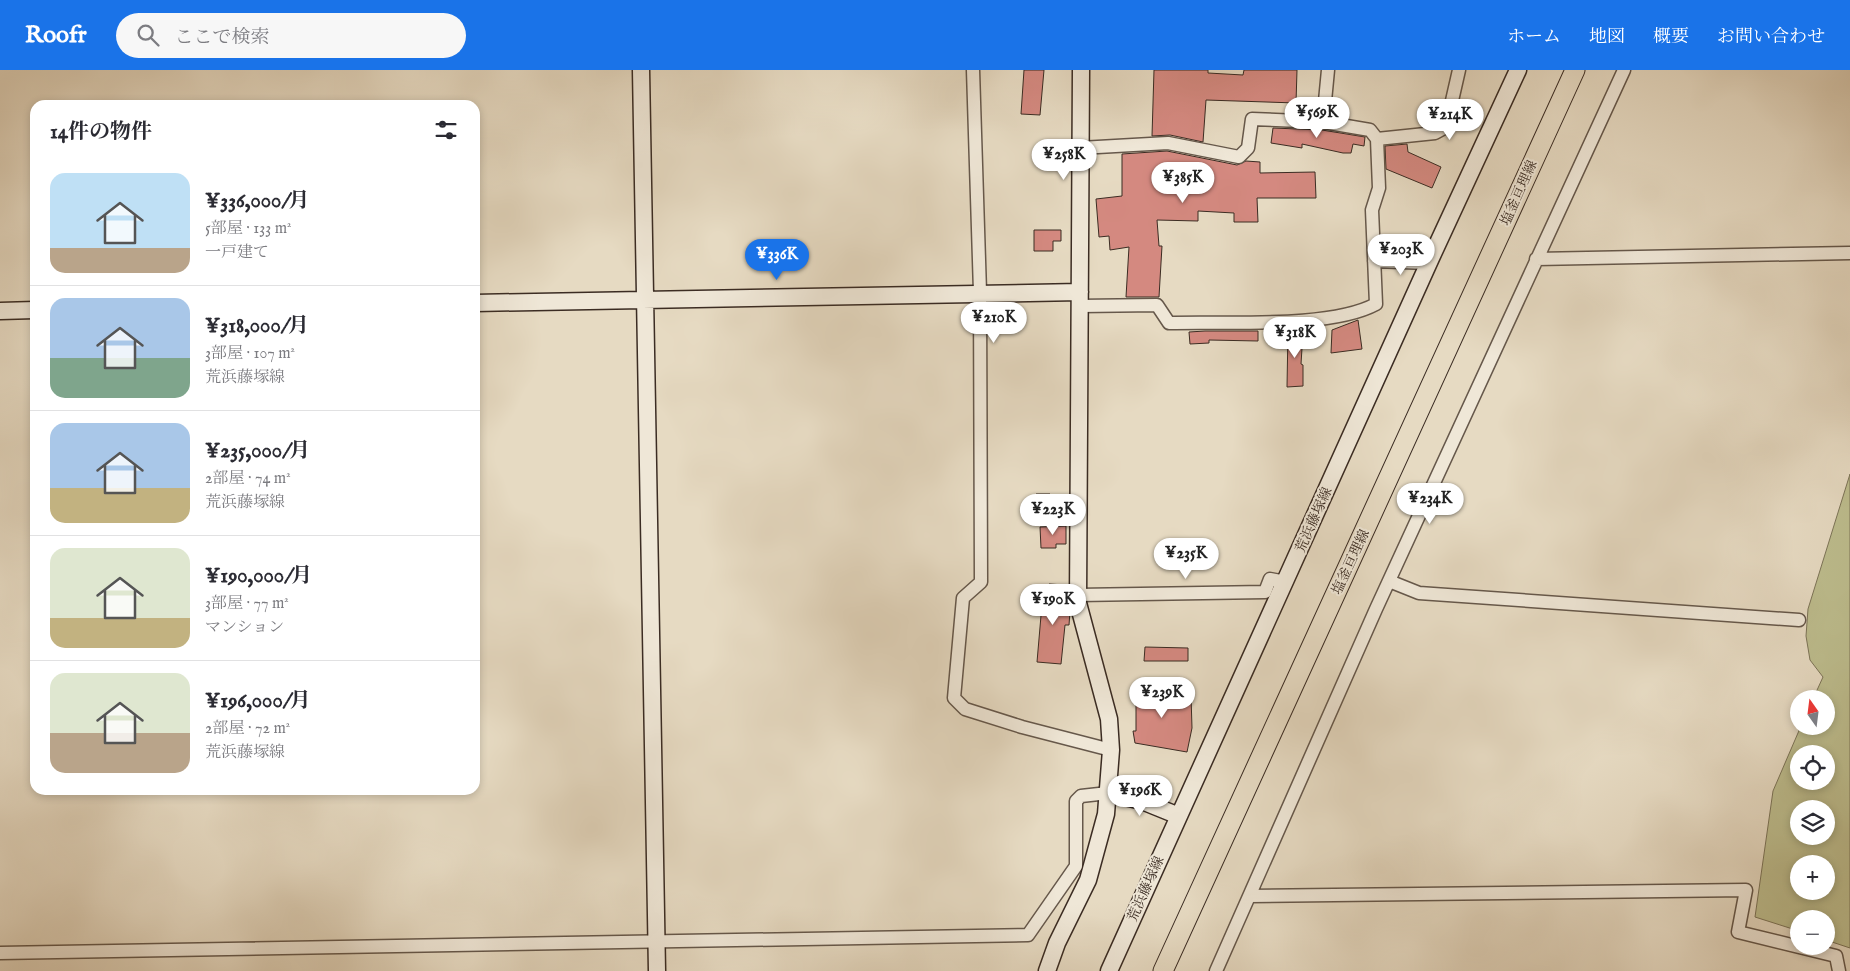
<!DOCTYPE html>
<html lang="ja">
<meta charset="utf-8">
<style>
:root{--surface:#fff;--page:#f7f7f7;--text:#2b2b33;--muted:#7c7c81;--line:#e1e1e2;--accent:#1a73e8}
body{margin:0;font-family:"IM FELL English","Noto Serif JP",serif;background:var(--page);color:var(--text);height:100vh;display:flex;flex-direction:column;font-size:19px;white-space:nowrap}
*{box-sizing:border-box;margin:0}
p{font-size:16px;color:var(--muted)}
.icon{flex:none;width:28px;height:28px;fill:none;stroke:currentColor;stroke-width:2;stroke-linecap:round;stroke-linejoin:round}
.map{position:relative;flex:1;overflow:hidden}
.sheet{position:absolute;left:30px;top:30px;width:450px;height:695px;display:flex;flex-direction:column;background:var(--surface);border-radius:15px;box-shadow:0 2px 8px #0003}
.sheet>*{flex:none}
.needle{width:32px;rotate:346deg}
.fabs{position:absolute;left:1790px;top:620px;display:grid;gap:10px}
.fabs a{display:grid;place-items:center;width:45px;height:45px;border-radius:50%;background:var(--surface);box-shadow:0 2px 8px #0003;font-size:25px}
.price{position:absolute;translate:-50% -42px;padding:0 11px;border-radius:18px;background:#fff;color:#222;font-size:16px;line-height:32px;filter:drop-shadow(0 1px 2px #0008)}
.price::after{content:'';position:absolute;left:50%;top:30px;width:15px;height:11px;margin-left:-8px;background:inherit;clip-path:polygon(0 0,100% 0,50% 100%)}
.price.selected{background:var(--accent);color:#fff}
ul{padding:0;list-style:none}
li{display:flex;align-items:center;gap:15px;height:125px;padding:0 20px}
li+li{border-top:1px solid var(--line)}
li span{display:grid;place-items:center;flex:none;width:140px;height:100px;border-radius:15px;color:#555}
li>.icon{margin-inline-start:auto}
span .icon{width:60px;height:60px;fill:#fffc;stroke-width:1}
li b{font-size:21px}
h2{display:flex;justify-content:space-between;align-items:center;height:60px;padding:0 20px;font-size:21px}
header{display:flex;align-items:center;gap:30px;box-sizing:border-box;height:70px;padding:0 25px;background:var(--accent);color:#fff}
header strong{font-size:24px}
nav{display:flex;gap:28px;margin-inline-start:auto;font-size:18px}
.search{width:350px;height:45px;background:var(--page);display:flex;align-items:center;gap:12px;box-sizing:border-box;padding:0 18px;border-radius:28px;color:var(--muted);font-size:19px}
.map>svg:first-child{display:block}
.green{fill:#bdbd8e;stroke:#7c7458;fill-rule:evenodd}
.building{fill:#d48980;stroke:#3b2c23}
.lines{fill:none;stroke-linecap:round;stroke-linejoin:round}
.street-casing{stroke:#66584b;stroke-width:15}
.secondary-casing{stroke:#3b2c23;stroke-width:19}
.primary-casing{stroke:#3b2c23;stroke-width:21}
.street{stroke:#efe7d7;stroke-width:12}
.secondary{stroke:#efe7d7;stroke-width:16}
.primary{stroke:#e6dac2;stroke-width:19}
.labels{text-anchor:middle;dominant-baseline:central;stroke-width:4;stroke-linejoin:round;paint-order:stroke}
.street-label{font-size:14px;fill:#3b2c23;stroke:#efe7d7}
</style>
<header>
<strong>Roofr</strong>
<div class="search"><svg class="icon" aria-label="search" viewBox="0 0 24 24"><circle cx="10" cy="10" r="6"/><path d="M15 15l6 6"/></svg>ここで検索</div>
<nav><a>ホーム</a><a>地図</a><a>概要</a><a>お問い合わせ</a></nav>
</header>
<div class="map">
<svg width="1850" height="901" viewBox="0 0 1850 901">
<rect width="100%" height="100%" fill="#e6dac2"/>
<filter id="stains"><feTurbulence type="fractalNoise" baseFrequency=".004" numOctaves="4"/><feColorMatrix values="0 0 0 0 .2 0 0 0 0 .09 0 0 0 0 .02 0 0 0 .5 -.17"/></filter>
<radialGradient id="worn" r=".72"><stop offset=".6" stop-color="#630" stop-opacity="0"/><stop offset="1" stop-color="#630" stop-opacity=".3"/></radialGradient>
<path class="green" d="M 1850,404 L 1850,878 L 1826,870 L 1826,849 L 1799,849 L 1799,861 L 1755,847 L 1773,721 L 1801,656 L 1826,656 L 1826,629 L 1813,629 L 1823,607 L 1810,590 L 1806,566 L 1808,539 ZM 1799,684 L 1826,684 L 1826,711 L 1799,711 ZM 1799,739 L 1826,739 L 1826,766 L 1799,766 ZM 1799,794 L 1826,794 L 1826,821 L 1799,821 Z"/>
<path class="building" d="M 1024,0 L 1044,0 L 1040,45 L 1021,44 Z
M 1154,0 L 1208,0 L 1208,3 L 1243,5 L 1244,0 L 1297,0 L 1296,33 L 1206,30 L 1203,72 L 1170,65 L 1152,66 Z
M 1273,58 L 1322,60 L 1365,67 L 1364,76 L 1353,74 L 1351,83 L 1343,83 L 1302,74 L 1302,78 L 1271,73 Z
M 1407,74 L 1408,82 L 1441,97 L 1432,118 L 1386,99 L 1385,76 Z
M 1167,81 L 1237,95 L 1246,91 L 1260,92 L 1260,103 L 1315,102 L 1316,128 L 1257,128 L 1258,152 L 1234,152 L 1234,143 L 1198,141 L 1198,151 L 1157,150 L 1159,176 L 1162,176 L 1159,227 L 1126,227 L 1129,177 L 1110,180 L 1109,166 L 1099,167 L 1096,129 L 1122,126 L 1122,84 Z
M 1034,160 L 1061,160 L 1061,171 L 1053,171 L 1053,181 L 1034,181 Z
M 1358,250 L 1362,279 L 1331,283 L 1332,260 Z
M 1288,260 L 1303,262 L 1301,294 L 1303,295 L 1303,316 L 1287,317 Z
M 1205,261 L 1258,261 L 1258,271 L 1209,270 L 1209,273 L 1190,274 L 1189,262 Z
M 1036,424 L 1050,424 L 1050,453 L 1036,453 Z
M 1066,456 L 1066,474 L 1056,474 L 1056,478 L 1041,478 L 1040,457 Z
M 1049,514 L 1065,515 L 1066,535 L 1070,541 L 1069,555 L 1065,555 L 1061,594 L 1037,592 L 1042,534 L 1047,534 Z
M 1145,577 L 1188,578 L 1188,591 L 1144,591 Z
M 1136,611 L 1153,611 L 1153,626 L 1191,626 L 1192,658 L 1187,682 L 1135,673 L 1133,661 L 1136,661 Z"/>
<g class="lines">
<defs>
<path id="street" d="M 973,0 L 980,222 L 981,512 L 963,528 L 954,628 L 965,639 L 1022,657 L 1111,680
M 1323,52 L 1328,0
M 1377,69 L 1435,63 L 1446,57 L 1459,0
M 1536,189 L 1850,183
M 1374,191 L 1428,193
M 1080,236 L 1157,235 L 1169,253 C 1225,251 1330,259 1376,234 L 1372,140 L 1379,118 L 1377,69 L 1370,60 L 1323,52 L 1252,49 L 1248,78 L 1239,87 L 1168,73 L 1080,78
M 1389,511 L 1419,523 L 1799,550
M 1078,525 L 1265,522 L 1270,509 L 1286,512
M 1250,826 L 1746,820 L 1738,862 L 1836,886 L 1839,901
M 0,883 L 1028,865 L 1076,796 L 1076,731 L 1081,726 L 1108,723
M 1216,901 L 1376,539 L 1624,0"/>
<path id="secondary" d="M 641,0 L 657,901
M 475,233 L 1080,222
M 0,241 L 35,240
M 1108,723 L 1142,731 L 1179,746
M 1047,901 L 1057,873 L 1088,810 L 1106,744 L 1111,680 L 1109,649 L 1078,533 L 1081,0
M 1109,901 L 1431,188 L 1518,0"/>
<path id="primary" d="M 1163,901 L 1575,0"/>
</defs>
<use href="#street" class="street-casing"/>
<use href="#secondary" class="secondary-casing"/>
<use href="#primary" class="primary-casing"/>
<use href="#street" class="street"/>
<use href="#secondary" class="secondary"/>
<use href="#primary" class="primary"/>
</g>
<g class="labels">
<g class="street-label">
<text transform="translate(1519 123) rotate(-66)">塩釜亘理線</text>
<text transform="translate(1314 450) rotate(-66)">荒浜藤塚線</text>
<text transform="translate(1351 492) rotate(-65)">塩釜亘理線</text>
<text transform="translate(1146 819) rotate(-66)">荒浜藤塚線</text>
</g>
</g>
<rect width="100%" height="100%" filter="url(#stains)"/>
<rect width="100%" height="100%" fill="url(#worn)"/>
</svg>
<div class="fabs">
<a><svg class="needle" viewBox="-14 -14 28 28"><path d="M0-13l5 13h-10z" fill="#e53935"/><path d="M0 13l5-13h-10z" fill="#7c7c81"/></svg></a>
<a><svg class="icon" aria-label="locate" viewBox="0 0 24 24"><circle cx="12" cy="12" r="6"/><path d="M12 2v4M12 18v4M2 12h4M18 12h4"/></svg></a>
<a><svg class="icon" aria-label="layers" viewBox="0 0 24 24"><path d="M12 4l9 5-9 5-9-5zM3 14l9 5 9-5"/></svg></a>
<a>+</a>
<a>−</a>
</div>
<b class="price" style="left:1317px;top:69px">¥569K</b>
<b class="price" style="left:1450px;top:71px">¥214K</b>
<b class="price" style="left:1064px;top:111px">¥258K</b>
<b class="price" style="left:1183px;top:134px">¥385K</b>
<b class="price" style="left:1401px;top:206px">¥203K</b>
<b class="price selected" style="left:777px;top:211px">¥336K</b>
<b class="price" style="left:994px;top:274px">¥210K</b>
<b class="price" style="left:1295px;top:289px">¥318K</b>
<b class="price" style="left:1430px;top:455px">¥234K</b>
<b class="price" style="left:1053px;top:466px">¥223K</b>
<b class="price" style="left:1186px;top:510px">¥235K</b>
<b class="price" style="left:1053px;top:556px">¥190K</b>
<b class="price" style="left:1162px;top:649px">¥239K</b>
<b class="price" style="left:1140px;top:747px">¥196K</b>
<section class="sheet">
<h2>14件の物件<svg class="icon" aria-label="filters" viewBox="0 0 24 24"><path d="M4 7h16M4 17h16"/><circle cx="9" cy="7" r="2"/><circle cx="15" cy="17" r="2"/></svg></h2>
<ul>
<li><span style="background:linear-gradient(#bfe0f5 75%,#b9a48a 0)"><svg class="icon" aria-label="home" viewBox="0 0 24 24"><path d="M3 11l9-7 9 7M6 9v11h12V9"/></svg></span><div><b>¥336,000/月</b><p>5部屋 · 133 m²</p><p>一戸建て</p></div></li>
<li><span style="background:linear-gradient(#a9c7e8 60%,#7fa58c 0)"><svg class="icon" aria-label="home" viewBox="0 0 24 24"><path d="M3 11l9-7 9 7M6 9v11h12V9"/></svg></span><div><b>¥318,000/月</b><p>3部屋 · 107 m²</p><p>荒浜藤塚線</p></div></li>
<li><span style="background:linear-gradient(#a9c7e8 65%,#c2b280 0)"><svg class="icon" aria-label="home" viewBox="0 0 24 24"><path d="M3 11l9-7 9 7M6 9v11h12V9"/></svg></span><div><b>¥235,000/月</b><p>2部屋 · 74 m²</p><p>荒浜藤塚線</p></div></li>
<li><span style="background:linear-gradient(#dfe7d0 70%,#c2b280 0)"><svg class="icon" aria-label="home" viewBox="0 0 24 24"><path d="M3 11l9-7 9 7M6 9v11h12V9"/></svg></span><div><b>¥190,000/月</b><p>3部屋 · 77 m²</p><p>マンション</p></div></li>
<li><span style="background:linear-gradient(#dfe7d0 60%,#b9a48a 0)"><svg class="icon" aria-label="home" viewBox="0 0 24 24"><path d="M3 11l9-7 9 7M6 9v11h12V9"/></svg></span><div><b>¥196,000/月</b><p>2部屋 · 72 m²</p><p>荒浜藤塚線</p></div></li>
</ul>
</section>
</div>
